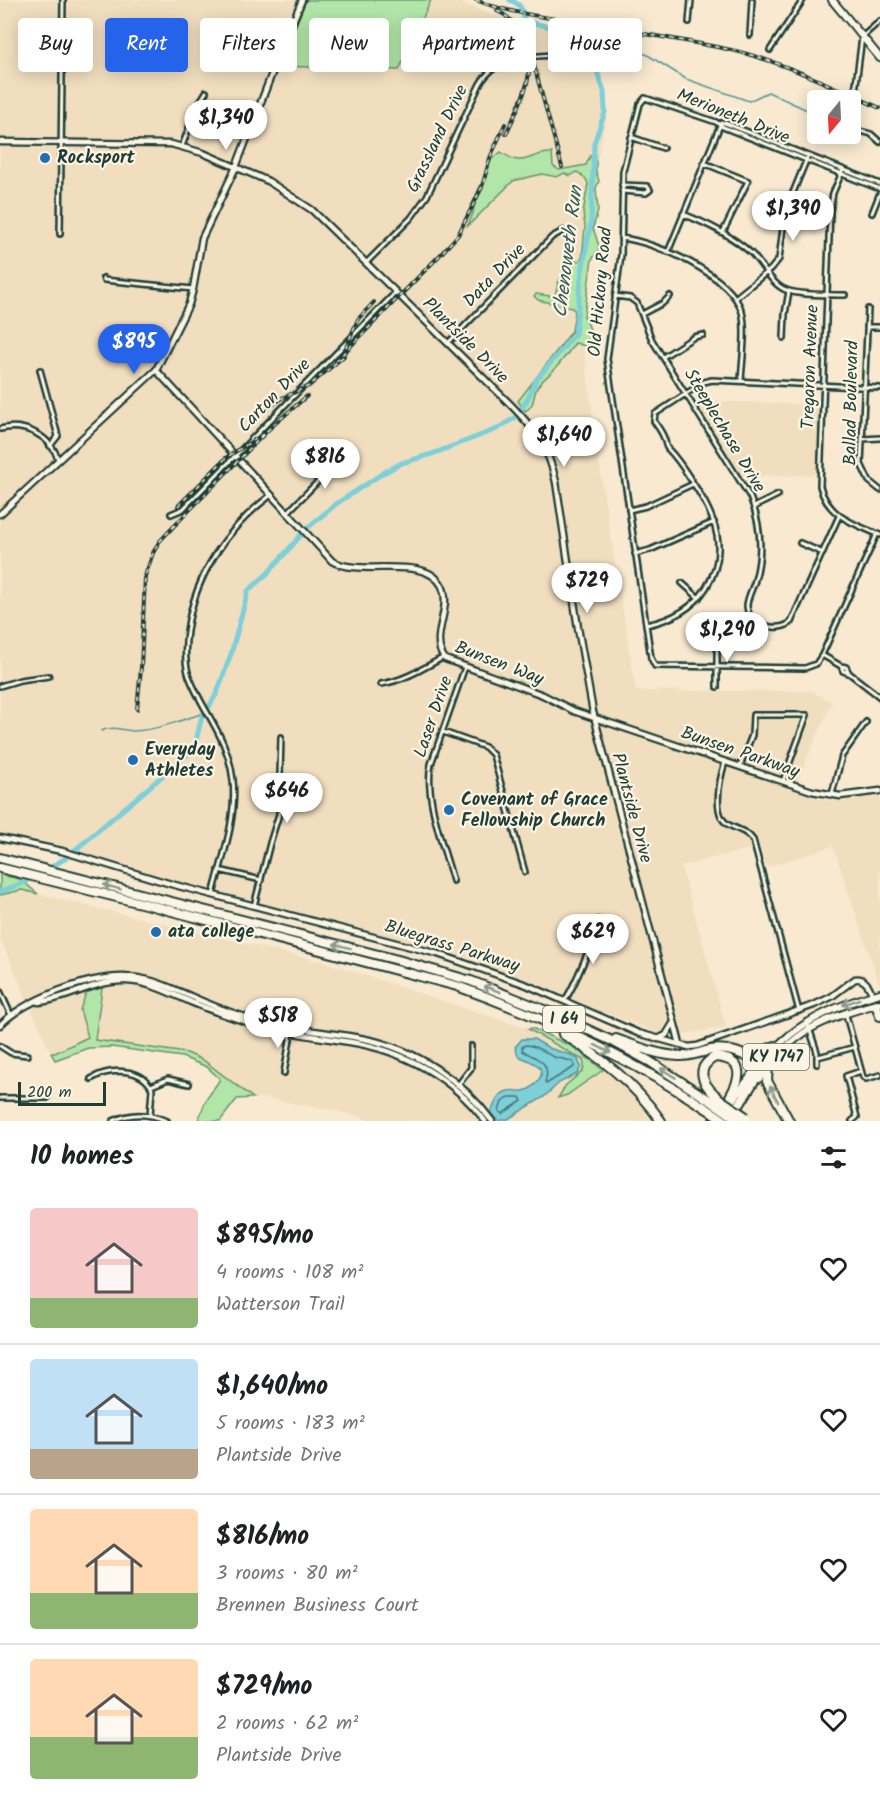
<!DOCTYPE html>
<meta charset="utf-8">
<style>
:root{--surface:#fff;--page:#f6f6f6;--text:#202124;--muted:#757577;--line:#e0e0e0;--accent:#2563eb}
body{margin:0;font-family:Kalam,sans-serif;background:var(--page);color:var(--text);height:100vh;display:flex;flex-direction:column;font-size:22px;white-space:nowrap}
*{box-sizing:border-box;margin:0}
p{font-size:20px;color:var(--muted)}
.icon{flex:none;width:33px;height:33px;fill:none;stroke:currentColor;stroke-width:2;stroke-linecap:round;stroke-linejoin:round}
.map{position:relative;height:1121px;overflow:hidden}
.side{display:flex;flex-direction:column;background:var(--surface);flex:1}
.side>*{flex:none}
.top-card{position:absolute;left:18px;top:18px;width:844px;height:54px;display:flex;gap:12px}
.needle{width:39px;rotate:198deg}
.controls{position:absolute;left:807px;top:90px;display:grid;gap:12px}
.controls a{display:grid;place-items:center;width:54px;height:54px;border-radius:6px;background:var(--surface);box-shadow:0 3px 15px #0003;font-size:30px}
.scale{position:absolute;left:18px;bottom:15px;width:88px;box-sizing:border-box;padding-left:6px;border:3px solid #1f3d34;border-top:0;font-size:16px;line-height:21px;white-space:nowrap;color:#1f3d34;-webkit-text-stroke:4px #fcf5e5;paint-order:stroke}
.price{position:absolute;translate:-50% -51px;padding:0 14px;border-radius:21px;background:#fff;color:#222;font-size:20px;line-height:39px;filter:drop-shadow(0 2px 3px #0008)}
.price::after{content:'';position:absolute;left:50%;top:36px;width:18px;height:14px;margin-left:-9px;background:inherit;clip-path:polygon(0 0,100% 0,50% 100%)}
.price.on{background:var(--accent);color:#fff}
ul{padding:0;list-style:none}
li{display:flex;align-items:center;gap:18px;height:150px;padding:0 30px}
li+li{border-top:2px solid var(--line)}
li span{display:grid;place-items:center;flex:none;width:168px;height:120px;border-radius:6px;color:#555}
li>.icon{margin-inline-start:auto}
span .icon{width:72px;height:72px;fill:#fffc;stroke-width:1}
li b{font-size:26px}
h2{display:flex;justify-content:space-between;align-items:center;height:72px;padding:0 30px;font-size:26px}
.tag{padding:0 21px;border-radius:6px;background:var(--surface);box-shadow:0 3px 15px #0003;font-size:21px;line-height:54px}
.tag.on{background:var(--accent);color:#fff}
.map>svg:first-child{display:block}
.built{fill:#f1debf}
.green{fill:#b2e6a8;stroke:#68926e;stroke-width:1.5}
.water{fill:#7ecfd7;stroke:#589596;stroke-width:1.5}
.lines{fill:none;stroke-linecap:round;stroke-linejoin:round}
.shore{stroke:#457775;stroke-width:1.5}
.stream{stroke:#589596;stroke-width:1.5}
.river{stroke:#7ecfd7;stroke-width:5}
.street-casing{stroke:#1f3d34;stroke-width:8}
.secondary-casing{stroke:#1f3d34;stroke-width:9}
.primary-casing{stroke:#1f3d34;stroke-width:10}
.highway-casing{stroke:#1f3d34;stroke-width:12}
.street{stroke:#fcf5e5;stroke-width:3}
.secondary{stroke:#fcf5e5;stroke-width:4.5}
.primary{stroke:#fcf5e5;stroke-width:6}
.highway{stroke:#fcf5e5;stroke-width:8}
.rail-casing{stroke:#1f3d34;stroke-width:4}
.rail{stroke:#fcf5e5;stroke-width:1.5;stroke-dasharray:4.5;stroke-linecap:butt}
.highway-bridge-casing{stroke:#1f3d34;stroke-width:12;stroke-linecap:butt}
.highway-bridge{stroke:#fcf5e5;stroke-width:8}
.oneway{stroke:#8e998c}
.poi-dot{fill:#1f6fb2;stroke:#fcf5e5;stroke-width:2}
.labels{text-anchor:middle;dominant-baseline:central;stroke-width:4.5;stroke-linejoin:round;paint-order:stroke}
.shield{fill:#fcf5e5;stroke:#617469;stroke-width:1.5}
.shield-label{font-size:16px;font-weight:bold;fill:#1f3d34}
.street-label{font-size:18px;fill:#1f3d34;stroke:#fcf5e5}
.poi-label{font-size:18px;font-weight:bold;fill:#1f3d34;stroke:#fcf5e5;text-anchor:start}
.water-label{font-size:20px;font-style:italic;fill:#325a55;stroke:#fcf5e5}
</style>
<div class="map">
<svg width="880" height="1121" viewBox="0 0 880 1121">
<rect width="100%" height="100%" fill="#f8e9d0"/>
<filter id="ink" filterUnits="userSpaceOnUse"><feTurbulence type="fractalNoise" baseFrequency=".0167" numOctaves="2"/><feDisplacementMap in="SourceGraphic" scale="12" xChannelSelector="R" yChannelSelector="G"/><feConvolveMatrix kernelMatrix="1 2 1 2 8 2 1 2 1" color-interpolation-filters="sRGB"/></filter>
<g filter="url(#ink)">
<path class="built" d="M 0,0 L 457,0 L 461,3 L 497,16 L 582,39 L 608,109 L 585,217 L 574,305 L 584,352 L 603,490 L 636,691 L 811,691 L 832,702 L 793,790 L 825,800 L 837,801 L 880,796 L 880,986 L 833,846 L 767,867 L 760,846 L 681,866 L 726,1027 L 668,1037 L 468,959 L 185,884 L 47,842 L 0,834 Z
M 714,401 L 821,405 L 818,475 L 741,476 L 699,410 Z
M 22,890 L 331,964 L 528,1029 L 582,1060 L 584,1065 L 583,1071 L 566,1085 L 558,1098 L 568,1095 L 603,1070 L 630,1091 L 651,1121 L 375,1121 L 341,1112 L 263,1098 L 253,1098 L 203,1060 L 187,1053 L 94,1040 L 102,989 L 84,996 L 80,1010 L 88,1037 L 55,1053 L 51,1053 L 0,938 L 0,895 Z"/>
<path class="green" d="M 306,0 L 431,0 L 399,70 L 279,66 Z
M 501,152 C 526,170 529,152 552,153 L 553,166 L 559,170 L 586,165 L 590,156 L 596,161 L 596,172 L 599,181 L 596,188 L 598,211 L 593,228 L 599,246 L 598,252 L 592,259 L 584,316 C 590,327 594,335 585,346 L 575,343 C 569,352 562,361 555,369 C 549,375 542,380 538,386 C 532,395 536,406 525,411 L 518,401 L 572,331 L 575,311 L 572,308 L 538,300 L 534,296 L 536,294 L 550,296 L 555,295 C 559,283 556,280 567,274 L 568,260 L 579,261 L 582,257 L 585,226 L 583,213 L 588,184 L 586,179 L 577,172 L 570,176 L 564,173 L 557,177 L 542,174 L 513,181 L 467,227 L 473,213 L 476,195 L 489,166 L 492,159 Z
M 0,875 L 20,879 L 38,894 L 22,890 L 0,895 Z
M 102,988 L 95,1040 L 187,1053 L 203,1060 L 253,1098 L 237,1099 L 220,1121 L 201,1121 L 199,1118 L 206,1100 L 220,1079 L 207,1067 L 182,1057 L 112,1047 L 88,1048 L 55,1060 L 51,1053 L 55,1053 L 88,1037 L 80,1010 L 87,990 Z
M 532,1028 L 573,1047 L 603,1070 L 567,1095 L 558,1098 L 566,1085 L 583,1071 L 584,1065 L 583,1060 L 528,1029 Z"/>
<path class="water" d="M 522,1039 L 534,1039 L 549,1048 L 571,1055 L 578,1059 L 581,1067 L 577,1074 L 559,1083 L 544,1097 L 508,1119 L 499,1121 L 491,1112 C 495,1104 498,1093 508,1091 C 513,1089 518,1092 523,1091 C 531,1090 547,1076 539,1067 C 534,1062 524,1059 518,1056 L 515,1047 Z"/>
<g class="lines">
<path class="shore" d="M 526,1045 C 537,1045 544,1053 554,1057 C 561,1059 568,1059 574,1063 L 574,1067 L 546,1084 L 545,1082 C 552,1062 537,1059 523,1051 L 522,1047 Z
M 509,1097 L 520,1097 L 522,1101 L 502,1114 L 499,1111 L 502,1102 Z"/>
<path class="stream" d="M 593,52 L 646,54 L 686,79 L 749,101 L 768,92 L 818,115
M 101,731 C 113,725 122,731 134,731 C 158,730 181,720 204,713"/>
<path class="river" d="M 306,529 L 336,504 L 383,473 L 402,463 L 432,454 L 497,429 L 516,417 L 527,400 L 536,380 L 575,334 L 582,271 L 591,222 L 594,143 L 605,112 L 604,91 L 594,63 L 593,52 L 583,35 L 525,21 C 520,8 525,7 510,0
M 209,707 L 217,693 L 231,654 L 248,591 L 268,573 L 301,535
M 74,851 L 194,749 L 202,716 L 205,711
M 54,865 L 66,858
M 0,892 L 26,882"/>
<defs>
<path id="street" d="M 689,22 L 691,0
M 750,35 L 752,0
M 770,50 L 803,0
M 855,92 L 862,37 L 880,21
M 721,123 L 725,123 L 880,184
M 853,129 L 871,134 L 880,142
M 631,137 L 663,148
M 182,146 L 198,105 L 206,92
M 704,163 L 748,181 L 723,232
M 843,170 L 833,193 L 830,211 L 820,486 C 827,516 854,524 880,535
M 622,191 L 646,193 L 650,190 L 647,186 L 622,185
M 872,213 L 880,193
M 683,214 C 708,224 731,235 751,253 C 762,264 771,284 786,290 C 800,296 828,294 845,295
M 60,234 L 63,0
M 621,238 C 657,242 731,275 742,312 C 747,328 742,363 741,381
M 668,252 L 721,123
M 366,263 L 411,218 L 427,196 L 480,84 C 501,48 549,58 584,53
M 103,278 L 104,280 L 193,289
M 615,296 L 630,298 L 637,303 L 652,340 L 750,497 C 761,524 763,552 755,580 C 753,588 747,598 747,606 C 748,626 779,633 791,622 L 839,516
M 735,298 L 771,269 L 779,259 L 785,212 L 808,156
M 868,309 L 861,464 L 869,481 L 880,490
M 642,314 L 663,303 L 670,296
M 867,327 L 880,327
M 784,338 L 785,314 L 789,291
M 448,343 L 552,237 L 563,231
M 663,357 L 694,337 L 703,335
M 40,370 L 58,436 L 50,446
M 0,429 C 24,423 50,435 58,459
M 862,439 L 880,438
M 754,507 L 778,495
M 629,510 L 646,506 L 693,484
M 287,513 L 338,461 L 342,457 L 354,453
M 171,514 L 183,509 L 396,292
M 877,534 L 822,655 L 816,664 L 805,668 L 655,666 L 651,658 L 607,359 L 621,255 L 623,171 L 640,104 L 645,98 L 716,122 L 723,127 L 880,189
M 800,543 L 823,553
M 635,554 L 650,550 L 714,522
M 682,583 L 699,598
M 646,625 C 671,620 692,610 706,588 C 729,552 716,518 695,486 C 686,472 679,460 668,449 C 665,445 666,445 665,441 C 663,433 658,427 654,421 L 655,414 L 704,382 L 712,380 L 880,388
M 822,655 L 841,666 L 846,667 L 849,673
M 841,666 L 843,671 L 849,673 L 880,697
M 381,684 C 403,681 424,668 444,657
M 0,686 L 20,680 L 49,676
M 717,687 L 717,640
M 443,732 L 485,747 L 493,755 L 525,872
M 725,762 C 720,778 711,816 729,825 C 738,830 747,831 753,840 L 799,1011
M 740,766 L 752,735 L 753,715 L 807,715 L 783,781
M 832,794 L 842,756 L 866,722
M 219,870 L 261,880
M 453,881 C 444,848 424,797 431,764 L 465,667
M 213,895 C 222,858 237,819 233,780 C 228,736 203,713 189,676 C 184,661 185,646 187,631 C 195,575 226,529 271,495
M 254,906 L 270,843 L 279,814 L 281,737
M 0,991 L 11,1015
M 564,1001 C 572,992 598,931 598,920
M 846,1015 L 863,1077 L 866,1079 L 880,1075
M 807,1022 L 817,1052 L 817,1064
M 0,1046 L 11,1053 L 27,1055
M 818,1057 L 855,1047
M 284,1073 L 291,1034
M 91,1079 C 109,1068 142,1067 152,1089 L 150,1115
M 458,1085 L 471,1068 L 471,1046
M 151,1086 L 168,1079 L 189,1084
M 0,1098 L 47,1098
M 113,1121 C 131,1112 149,1113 167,1121
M 852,1121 L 857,1117 L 846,1076 L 861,1071"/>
<path id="secondary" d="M 0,142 L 171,144 L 203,153 L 268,181 L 312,210 L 507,401 C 533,427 548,445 556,482 L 578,628 L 593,712 L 680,1044
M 156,370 L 332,561 C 361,578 425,553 442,586 C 453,609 428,638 445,659 L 543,695 L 574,711 L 812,791 L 840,796 L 880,791
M 0,514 L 156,370 L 189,304 L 193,289 L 202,238 L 236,167 L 279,55 L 302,0
M 0,838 L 62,851 L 171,884 L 438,954 L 527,985 L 638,1033 L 689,1047 L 697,1046 L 814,1005 L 831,997 L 855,979 C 865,977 869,987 873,995
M 38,1002 C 67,1000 94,980 126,981 C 150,982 170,993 191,1002 C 210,1010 228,1016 247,1022 C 281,1033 315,1036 350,1042 C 403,1050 453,1078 485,1121
M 0,1025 C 26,999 88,976 125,977 C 149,977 168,987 190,996 C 208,1004 226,1011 245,1017 C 284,1030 325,1031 365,1039 C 415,1049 462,1080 492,1121
M 658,1039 L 666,1035 L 674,1022"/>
<path id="primary" d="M 832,0 L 880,58
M 759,1079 C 793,1030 824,1018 880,1003
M 728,1108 C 773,1042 801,1015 880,993"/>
<path id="highway" d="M 0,858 L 398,960 L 471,981 L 554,1014 L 614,1042 L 649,1061 L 717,1105
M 0,868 L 153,906 L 457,986 C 547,1018 632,1060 712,1112
M 876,1004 L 880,1016
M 563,1034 C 602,1058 635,1084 661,1121
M 616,1039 C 636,1046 657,1055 679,1056 C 690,1057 700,1052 711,1050 C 727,1047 747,1054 759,1065 L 760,1071 L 738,1107
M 745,1054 L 762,1052 L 775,1046
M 768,1066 L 767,1081 L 789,1121
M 714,1121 C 727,1102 761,1060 715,1057 C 691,1070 706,1088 721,1100"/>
</defs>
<use href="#street" class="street-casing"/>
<use href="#secondary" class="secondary-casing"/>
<use href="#primary" class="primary-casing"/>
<use href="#highway" class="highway-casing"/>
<use href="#street" class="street"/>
<use href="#secondary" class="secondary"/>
<use href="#primary" class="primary"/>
<use href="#highway" class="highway"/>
<defs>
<path id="rail" d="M 476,0 C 505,12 538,16 569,21 C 620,30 671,38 722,48 C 778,59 829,85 880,108
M 497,11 C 509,16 517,25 523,37 C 540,71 520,103 506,134
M 533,62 L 562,167
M 346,347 L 358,319 L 374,302
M 336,361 L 439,256 L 458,235 L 482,187 L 490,158 L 505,124
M 266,410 L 282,398 L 309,386 L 344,356
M 178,506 L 227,457 L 262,435 L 307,396
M 137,709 L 141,668 L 145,576 L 153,553 L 159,542 L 175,525 L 268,430"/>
</defs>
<use href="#rail" class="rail-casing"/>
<use href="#rail" class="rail"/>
<defs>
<path id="highway-bridge" d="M 721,1100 L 746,1117
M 717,1105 L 740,1121
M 712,1112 L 725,1121"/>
</defs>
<use href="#highway-bridge" class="highway-bridge-casing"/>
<use href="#highway-bridge" class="highway-bridge"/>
</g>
<defs><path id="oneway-shaft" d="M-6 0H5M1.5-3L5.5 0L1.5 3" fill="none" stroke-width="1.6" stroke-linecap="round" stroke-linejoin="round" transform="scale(1.5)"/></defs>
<g class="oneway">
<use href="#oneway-shaft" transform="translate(112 887) rotate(-165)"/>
<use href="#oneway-shaft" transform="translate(342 946) rotate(-166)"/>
<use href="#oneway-shaft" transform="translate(492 989) rotate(-159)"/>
<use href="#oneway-shaft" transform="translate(851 1002) rotate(160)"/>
<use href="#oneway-shaft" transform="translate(603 1049) rotate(27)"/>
<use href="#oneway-shaft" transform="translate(668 1073) rotate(-148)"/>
<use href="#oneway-shaft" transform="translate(774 1094) rotate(-118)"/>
</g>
</g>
<g class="poi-dot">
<circle cx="45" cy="158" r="6"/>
<circle cx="133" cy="760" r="6"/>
<circle cx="449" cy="810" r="6"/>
<circle cx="156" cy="932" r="6"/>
</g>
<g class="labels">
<g class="shield">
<rect x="543" y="1006" width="42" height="26" rx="4.5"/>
<rect x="743" y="1044" width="66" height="26" rx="4.5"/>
</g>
<g class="shield-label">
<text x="564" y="1019">I 64</text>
<text x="776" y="1057">KY 1747</text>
</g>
<g class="street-label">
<text transform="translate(733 117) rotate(22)">Merioneth Drive</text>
<text transform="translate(438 139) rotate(-64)">Grassland Drive</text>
<text transform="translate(495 276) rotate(-46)">Data Drive</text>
<text transform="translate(601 292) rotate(-85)">Old Hickory Road</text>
<text transform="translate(465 341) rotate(45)">Plantside Drive</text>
<text transform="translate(811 367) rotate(-88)">Tregaron Avenue</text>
<text transform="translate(275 396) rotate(-46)">Carton Drive</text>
<text transform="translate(852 403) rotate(-89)">Ballad Boulevard</text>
<text transform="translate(724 431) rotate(59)">Steeplechase Drive</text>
<text transform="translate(499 664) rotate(21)">Bunsen Way</text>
<text transform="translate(434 717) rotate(-71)">Laser Drive</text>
<text transform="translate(740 753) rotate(19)">Bunsen Parkway</text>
<text transform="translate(631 808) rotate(75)">Plantside Drive</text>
<text transform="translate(452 947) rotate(17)">Bluegrass Parkway</text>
</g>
<g class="poi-label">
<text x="57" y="158">Rocksport</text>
<text x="145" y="750">Everyday<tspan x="145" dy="21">Athletes</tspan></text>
<text x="461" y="800">Covenant of Grace<tspan x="461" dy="21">Fellowship Church</tspan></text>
<text x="168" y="932">ata college</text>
</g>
<g class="water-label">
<text transform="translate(569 252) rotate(-83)">Chenoweth Run</text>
</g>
</g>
</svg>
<div class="controls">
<a><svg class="needle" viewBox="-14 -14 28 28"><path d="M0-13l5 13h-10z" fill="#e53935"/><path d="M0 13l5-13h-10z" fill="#757577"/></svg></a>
</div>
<div class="scale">200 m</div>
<b class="price" style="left:226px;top:151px">$1,340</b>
<b class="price" style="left:793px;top:242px">$1,390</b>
<b class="price on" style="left:134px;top:375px">$895</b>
<b class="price" style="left:564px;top:468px">$1,640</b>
<b class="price" style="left:325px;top:490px">$816</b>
<b class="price" style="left:587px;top:614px">$729</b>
<b class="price" style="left:727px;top:663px">$1,290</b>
<b class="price" style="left:287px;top:824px">$646</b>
<b class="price" style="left:593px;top:965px">$629</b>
<b class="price" style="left:278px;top:1049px">$518</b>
<div class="top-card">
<a class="tag">Buy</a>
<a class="tag on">Rent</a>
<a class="tag">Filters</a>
<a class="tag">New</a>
<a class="tag">Apartment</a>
<a class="tag">House</a>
</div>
</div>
<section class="side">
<h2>10 homes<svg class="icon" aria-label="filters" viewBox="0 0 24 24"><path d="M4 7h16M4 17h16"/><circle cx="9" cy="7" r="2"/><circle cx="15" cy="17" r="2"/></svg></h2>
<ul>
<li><span style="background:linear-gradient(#f6c9c9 75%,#8fb573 0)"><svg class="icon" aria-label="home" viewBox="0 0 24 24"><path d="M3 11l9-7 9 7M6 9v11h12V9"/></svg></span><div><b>$895/mo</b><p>4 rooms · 108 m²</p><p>Watterson Trail</p></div><svg class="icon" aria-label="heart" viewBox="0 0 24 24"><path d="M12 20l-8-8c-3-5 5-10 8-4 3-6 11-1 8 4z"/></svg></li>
<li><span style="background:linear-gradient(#bfe0f5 75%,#b9a48a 0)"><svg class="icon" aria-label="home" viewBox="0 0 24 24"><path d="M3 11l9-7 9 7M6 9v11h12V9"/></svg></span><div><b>$1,640/mo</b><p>5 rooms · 183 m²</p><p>Plantside Drive</p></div><svg class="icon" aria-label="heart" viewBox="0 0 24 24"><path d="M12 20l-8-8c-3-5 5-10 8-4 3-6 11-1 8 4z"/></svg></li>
<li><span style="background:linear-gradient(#ffd9b3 70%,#8fb573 0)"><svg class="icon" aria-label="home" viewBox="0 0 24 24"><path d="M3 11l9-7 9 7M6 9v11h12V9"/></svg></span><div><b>$816/mo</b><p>3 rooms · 80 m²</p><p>Brennen Business Court</p></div><svg class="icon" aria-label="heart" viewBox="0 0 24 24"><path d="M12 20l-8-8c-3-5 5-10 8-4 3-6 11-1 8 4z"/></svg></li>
<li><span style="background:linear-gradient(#ffd9b3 65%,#8fb573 0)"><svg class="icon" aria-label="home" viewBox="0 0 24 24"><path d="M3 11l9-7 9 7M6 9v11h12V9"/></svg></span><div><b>$729/mo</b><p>2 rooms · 62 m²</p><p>Plantside Drive</p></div><svg class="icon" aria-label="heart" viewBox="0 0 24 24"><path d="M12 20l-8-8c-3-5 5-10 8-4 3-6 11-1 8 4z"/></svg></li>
</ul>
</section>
